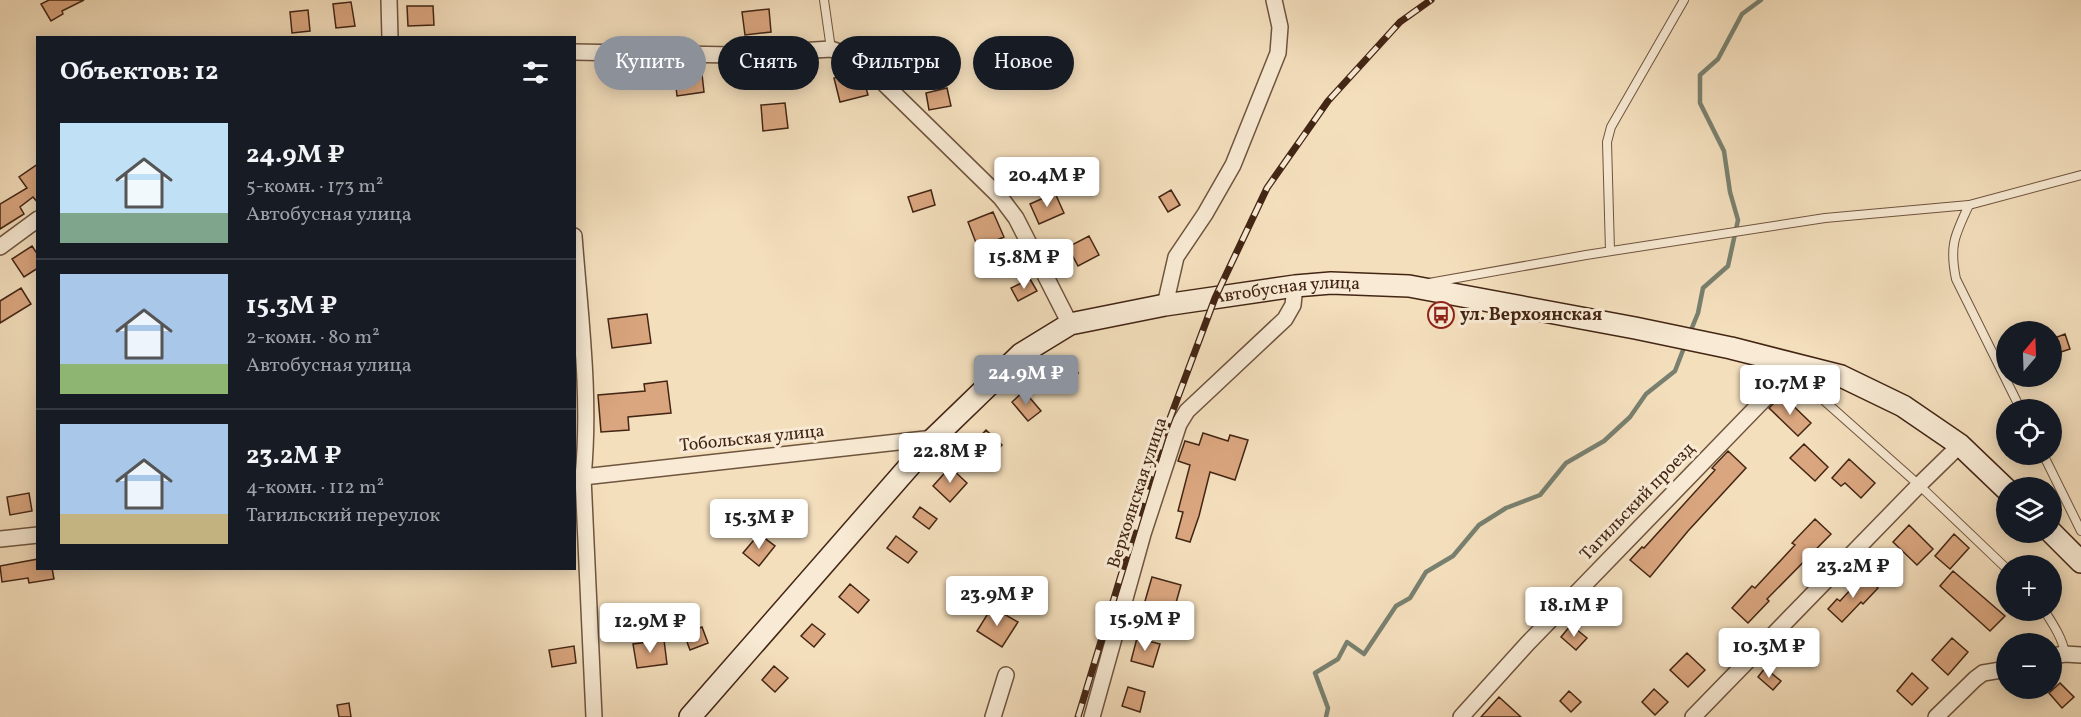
<!DOCTYPE html>
<html lang="ru">
<meta charset="utf-8">
<style>
:root{--surface:#171b24;--page:#20242c;--text:#f1f3f6;--muted:#9ea1a6;--line:#363941;--accent:#8c9099}
body{margin:0;font-family:Vollkorn,serif;background:var(--page);color:var(--text);height:100vh;display:flex;flex-direction:column;font-size:22px;white-space:nowrap}
*{box-sizing:border-box;margin:0}
p{font-size:20px;color:var(--muted)}
.icon{flex:none;width:33px;height:33px;fill:none;stroke:currentColor;stroke-width:2;stroke-linecap:round;stroke-linejoin:round}
.map{position:relative;flex:1;overflow:hidden}
.sheet{position:absolute;left:36px;top:36px;width:540px;height:534px;display:flex;flex-direction:column;background:var(--surface);border-radius:0px;box-shadow:0 3px 15px #0003}
.sheet>*{flex:none}
.guide{position:absolute;left:594px;top:36px;width:570px;height:54px;display:flex;gap:12px}
.needle{width:39px;rotate:19deg}
.fabs{position:absolute;left:1996px;top:321px;display:grid;gap:12px}
.fabs a{display:grid;place-items:center;width:66px;height:66px;border-radius:50%;background:var(--surface);box-shadow:0 3px 15px #0003;font-size:30px}
.price{position:absolute;translate:-50% -51px;padding:0 14px;border-radius:6px;background:#fff;color:#222;font-size:20px;line-height:39px;filter:drop-shadow(0 2px 3px #0008)}
.price::after{content:'';position:absolute;left:50%;top:36px;width:18px;height:14px;margin-left:-9px;background:inherit;clip-path:polygon(0 0,100% 0,50% 100%)}
.price.on{background:var(--accent);color:#fff}
ul{padding:0;list-style:none}
li{display:flex;align-items:center;gap:18px;height:150px;padding:0 24px}
li+li{border-top:2px solid var(--line)}
li span{display:grid;place-items:center;flex:none;width:168px;height:120px;border-radius:0px;color:#555}
li>.icon{margin-inline-start:auto}
span .icon{width:72px;height:72px;fill:#fffc;stroke-width:1}
li b{font-size:26px}
h2{display:flex;justify-content:space-between;align-items:center;height:72px;padding:0 24px;font-size:26px}
.tag{padding:0 21px;border-radius:27px;background:var(--surface);box-shadow:0 3px 15px #0003;font-size:21px;line-height:54px}
.tag.on{background:var(--accent);color:#fff}
.map>svg:first-child{display:block}
.lines{fill:none;stroke-linecap:round;stroke-linejoin:round}
.stream{stroke:#79806f;stroke-width:4.5}
.building{fill:#daa67f;stroke:#432514;stroke-width:1.5}
.lane-casing{stroke:#6f543e;stroke-width:10}
.street-casing{stroke:#6f543e;stroke-width:18}
.secondary-casing{stroke:#432514;stroke-width:24}
.lane{stroke:#f8ead4;stroke-width:8}
.street{stroke:#f8ead4;stroke-width:15}
.secondary{stroke:#f8ead4;stroke-width:21}
.rail-casing{stroke:#432514;stroke-width:7}
.rail{stroke:#f8ead4;stroke-width:4.5;stroke-dasharray:14;stroke-linecap:butt}
.labels{text-anchor:middle;dominant-baseline:central;stroke-width:6;stroke-linejoin:round;paint-order:stroke}
.street-label{font-size:18px;fill:#432514;stroke:#f8ead4}
.poi-label{font-size:18px;font-weight:bold;fill:#432514;stroke:#f8ead4;text-anchor:start}
</style>
<div class="map">
<svg width="2081" height="717" viewBox="0 0 2081 717">
<rect width="100%" height="100%" fill="#f4dfbd"/>
<filter id="stains"><feTurbulence type="fractalNoise" baseFrequency=".00333" numOctaves="4"/><feColorMatrix values="0 0 0 0 .2 0 0 0 0 .09 0 0 0 0 .02 0 0 0 .5 -.17"/></filter>
<radialGradient id="worn" r=".72"><stop offset=".6" stop-color="#630" stop-opacity="0"/><stop offset="1" stop-color="#630" stop-opacity=".3"/></radialGradient>
<g class="lines">
<path class="stream" d="M 1689,335 L 1698,313 L 1703,288 L 1728,266 L 1738,220 L 1730,192 L 1724,151 L 1700,103 L 1700,75 L 1718,59 L 1742,14 L 1761,0
M 1326,717 L 1328,708 L 1315,673 L 1338,659 L 1347,642 L 1364,654 L 1396,606 L 1410,598 L 1426,572 L 1453,556 L 1479,525 L 1506,508 L 1540,495 L 1566,463 L 1604,441 L 1630,417 L 1646,394 L 1675,371 L 1685,345"/>
</g>
<path class="building" d="M 49,0 L 84,0 L 62,11 L 63,14 L 51,21 L 41,4 Z
M 351,2 L 355,26 L 336,28 L 333,4 Z
M 407,6 L 433,6 L 434,25 L 408,26 Z
M 769,9 L 771,32 L 745,35 L 742,12 Z
M 308,10 L 310,31 L 292,33 L 290,12 Z
M 702,74 L 704,92 L 677,96 L 675,78 Z
M 851,74 L 853,84 L 864,81 L 868,95 L 840,102 L 834,78 Z
M 947,88 L 951,106 L 929,110 L 926,93 Z
M 785,103 L 788,128 L 763,131 L 761,105 Z
M 38,164 L 38,203 L 33,197 L 20,207 L 24,214 L 0,229 L 0,204 L 27,188 L 19,177 Z
M 931,190 L 935,205 L 913,212 L 908,197 Z
M 1171,190 L 1180,205 L 1168,212 L 1159,197 Z
M 1055,193 L 1064,213 L 1039,224 L 1030,204 Z
M 993,212 L 1004,237 L 978,248 L 968,222 Z
M 1089,236 L 1099,255 L 1078,266 L 1068,247 Z
M 32,246 L 38,255 L 38,268 L 24,277 L 12,259 Z
M 1030,279 L 1037,291 L 1018,301 L 1011,288 Z
M 21,288 L 31,304 L 0,323 L 0,301 Z
M 647,314 L 651,343 L 612,348 L 608,319 Z
M 2065,334 L 2070,349 L 2052,355 L 2052,339 Z
M 1072,359 L 1078,373 L 1067,377 L 1062,364 Z
M 667,381 L 671,413 L 628,417 L 629,430 L 601,432 L 598,395 L 645,391 L 644,384 Z
M 1024,391 L 1041,411 L 1028,421 L 1012,402 Z
M 1782,395 L 1811,423 L 1798,436 L 1769,408 Z
M 986,430 L 1002,445 L 991,457 L 974,443 Z
M 1203,433 L 1228,441 L 1230,435 L 1248,440 L 1235,480 L 1210,472 L 1199,516 L 1190,542 L 1176,538 L 1183,512 L 1178,511 L 1190,465 L 1178,461 L 1185,441 L 1199,445 Z
M 1804,444 L 1828,467 L 1815,481 L 1790,458 Z
M 1728,451 L 1746,468 L 1688,531 L 1650,577 L 1630,560 L 1642,547 L 1644,548 L 1715,470 L 1712,468 Z
M 1849,459 L 1875,483 L 1861,498 L 1845,483 L 1841,486 L 1832,478 Z
M 950,467 L 967,483 L 950,502 L 933,486 Z
M 29,493 L 32,511 L 10,515 L 7,497 Z
M 920,507 L 937,519 L 929,529 L 913,517 Z
M 1815,519 L 1831,534 L 1767,599 L 1769,601 L 1748,623 L 1732,608 L 1752,586 L 1755,588 L 1795,545 L 1792,543 Z
M 1909,525 L 1933,549 L 1917,565 L 1893,542 Z
M 759,534 L 775,546 L 759,566 L 743,553 Z
M 1954,534 L 1969,548 L 1950,569 L 1935,556 Z
M 896,536 L 917,552 L 908,563 L 887,548 Z
M 38,559 L 38,568 L 52,568 L 54,579 L 29,583 L 28,578 L 2,582 L 0,566 Z
M 1953,571 L 2005,616 L 1990,631 L 1940,586 Z
M 1864,575 L 1878,588 L 1863,604 L 1861,602 L 1842,622 L 1828,609 L 1837,599 L 1840,601 Z
M 1152,577 L 1181,585 L 1172,617 L 1143,608 Z
M 850,584 L 869,600 L 858,613 L 839,597 Z
M 602,607 L 622,607 L 622,628 L 603,628 Z
M 992,607 L 1018,622 L 1002,647 L 977,631 Z
M 812,624 L 825,634 L 814,647 L 801,636 Z
M 1571,625 L 1587,638 L 1576,650 L 1561,637 Z
M 702,627 L 708,643 L 690,650 L 684,634 Z
M 1795,633 L 1811,648 L 1798,662 L 1781,646 Z
M 1137,638 L 1160,644 L 1153,667 L 1131,661 Z
M 1952,638 L 1968,652 L 1948,675 L 1932,660 Z
M 664,640 L 667,664 L 637,668 L 633,644 Z
M 574,646 L 576,663 L 552,667 L 549,650 Z
M 1687,653 L 1705,670 L 1688,687 L 1670,670 Z
M 774,666 L 788,678 L 775,692 L 762,680 Z
M 1765,668 L 1781,681 L 1773,690 L 1758,677 Z
M 1912,673 L 1928,688 L 1912,705 L 1897,691 Z
M 2060,683 L 2074,697 L 2062,708 L 2049,693 Z
M 1128,687 L 1145,692 L 1140,712 L 1122,706 Z
M 1654,689 L 1668,702 L 1655,715 L 1642,702 Z
M 1569,691 L 1581,702 L 1571,712 L 1560,701 Z
M 1499,697 L 1521,717 L 1481,717 Z
M 349,703 L 351,717 L 339,717 L 337,705 Z"/>
<g class="lines">
<defs>
<path id="lane" d="M 824,0 L 831,49
M 1969,205 L 2081,175
M 1610,251 L 1607,142 L 1611,127 L 1684,0
M 1429,283 L 1586,255 L 1825,218 L 1969,205 C 1955,235 1949,245 1956,279 L 2021,410
M 1782,374 L 1795,377 L 1802,381 L 1919,485 L 2007,569
M 2043,454 L 2081,531
M 2044,610 C 2053,624 2063,639 2065,654"/>
<path id="street" d="M 389,0 L 390,38
M 574,52 L 733,55 L 831,49 L 859,59 L 1001,198 L 1016,218 L 1070,324
M 574,236 C 580,316 591,397 583,477 L 594,717
M 0,247 L 38,219
M 1165,305 L 1176,257 L 1205,214 L 1233,165 L 1278,53 L 1280,27 L 1274,0
M 574,478 L 934,438
M 0,539 L 38,535
M 2052,656 L 2065,654 L 2081,655
M 993,717 L 1006,675
M 1092,717 L 1143,534 L 1179,424 L 1187,411 L 1285,319 L 1293,305 L 1295,286
M 1461,717 L 1527,644 L 1776,387 L 1781,379 L 1784,362
M 1693,717 L 1919,485 L 1960,445
M 1936,717 L 1975,679 L 1983,673 L 2007,669"/>
<g id="secondary">
<path d="M 2051,532 L 2081,562"/>
<path id="s1" d="M 690,717 L 934,438 L 1021,354 L 1070,324 L 1165,305 L 1295,286 L 1331,283 L 1409,286 L 1635,328 L 1731,348 L 1841,376 L 1903,406 L 1960,445 L 2007,490"/>
</g>
</defs>
<use href="#lane" class="lane-casing"/>
<use href="#street" class="street-casing"/>
<use href="#secondary" class="secondary-casing"/>
<use href="#lane" class="lane"/>
<use href="#street" class="street"/>
<use href="#secondary" class="secondary"/>
<defs>
<path id="rail" d="M 1078,717 L 1163,437 L 1215,298 L 1267,188 L 1328,101 L 1400,22 L 1431,0"/>
</defs>
<use href="#rail" class="rail-casing"/>
<use href="#rail" class="rail"/>
</g>
<defs>
<symbol id="bus-ring" viewBox="-11 -11 22 22"><circle r="9.5" fill="#f8ead4" stroke="#8f2418" stroke-width="1.5"/><path d="M-5-6H5V4H4V6H2V4H-2V6H-4V4H-5ZM-3.5-4V0h7V-4ZM-3.5 1.2v1.5H-2V1.2ZM2 1.2v1.5H3.5V1.2Z" fill="#8f2418"/></symbol>
</defs>
<g fill-rule="evenodd">
<use href="#bus-ring" x="1426" y="300" width="30" height="30"/>
</g>
<g class="labels">
<g class="street-label">
<text stroke="none"><textPath href="#s1" startOffset="768">Автобусная улица</textPath></text>
<text transform="translate(752 439) rotate(-6)">Тобольская улица</text>
<text transform="translate(1138 493) rotate(-72)">Верхоянская улица</text>
<text transform="translate(1638 502) rotate(-46)">Тагильский проезд</text>
</g>
<g class="poi-label">
<text x="1460" y="315">ул. Верхоянская</text>
</g>
</g>
<rect width="100%" height="100%" filter="url(#stains)"/>
<rect width="100%" height="100%" fill="url(#worn)"/>
</svg>
<div class="fabs">
<a><svg class="needle" viewBox="-14 -14 28 28"><path d="M0-13l5 13h-10z" fill="#e53935"/><path d="M0 13l5-13h-10z" fill="#9ea1a6"/></svg></a>
<a><svg class="icon" aria-label="locate" viewBox="0 0 24 24"><circle cx="12" cy="12" r="6"/><path d="M12 2v4M12 18v4M2 12h4M18 12h4"/></svg></a>
<a><svg class="icon" aria-label="layers" viewBox="0 0 24 24"><path d="M12 4l9 5-9 5-9-5zM3 14l9 5 9-5"/></svg></a>
<a>+</a>
<a>−</a>
</div>
<b class="price" style="left:1047px;top:208px">20.4M ₽</b>
<b class="price" style="left:1024px;top:290px">15.8M ₽</b>
<b class="price on" style="left:1026px;top:406px">24.9M ₽</b>
<b class="price" style="left:1790px;top:416px">10.7M ₽</b>
<b class="price" style="left:950px;top:484px">22.8M ₽</b>
<b class="price" style="left:759px;top:550px">15.3M ₽</b>
<b class="price" style="left:1853px;top:599px">23.2M ₽</b>
<b class="price" style="left:997px;top:627px">23.9M ₽</b>
<b class="price" style="left:1574px;top:638px">18.1M ₽</b>
<b class="price" style="left:1145px;top:652px">15.9M ₽</b>
<b class="price" style="left:650px;top:654px">12.9M ₽</b>
<b class="price" style="left:1769px;top:679px">10.3M ₽</b>
<div class="guide">
<a class="tag on">Купить</a>
<a class="tag">Снять</a>
<a class="tag">Фильтры</a>
<a class="tag">Новое</a>
</div>
<section class="sheet">
<h2>Объектов: 12<svg class="icon" aria-label="filters" viewBox="0 0 24 24"><path d="M4 7h16M4 17h16"/><circle cx="9" cy="7" r="2"/><circle cx="15" cy="17" r="2"/></svg></h2>
<ul>
<li><span style="background:linear-gradient(#bfe0f5 75%,#7fa58c 0)"><svg class="icon" aria-label="home" viewBox="0 0 24 24"><path d="M3 11l9-7 9 7M6 9v11h12V9"/></svg></span><div><b>24.9M ₽</b><p>5-комн. · 173 m²</p><p>Автобусная улица</p></div></li>
<li><span style="background:linear-gradient(#a9c7e8 75%,#8fb573 0)"><svg class="icon" aria-label="home" viewBox="0 0 24 24"><path d="M3 11l9-7 9 7M6 9v11h12V9"/></svg></span><div><b>15.3M ₽</b><p>2-комн. · 80 m²</p><p>Автобусная улица</p></div></li>
<li><span style="background:linear-gradient(#a9c7e8 75%,#c2b280 0)"><svg class="icon" aria-label="home" viewBox="0 0 24 24"><path d="M3 11l9-7 9 7M6 9v11h12V9"/></svg></span><div><b>23.2M ₽</b><p>4-комн. · 112 m²</p><p>Тагильский переулок</p></div></li>
</ul>
</section>
</div>
